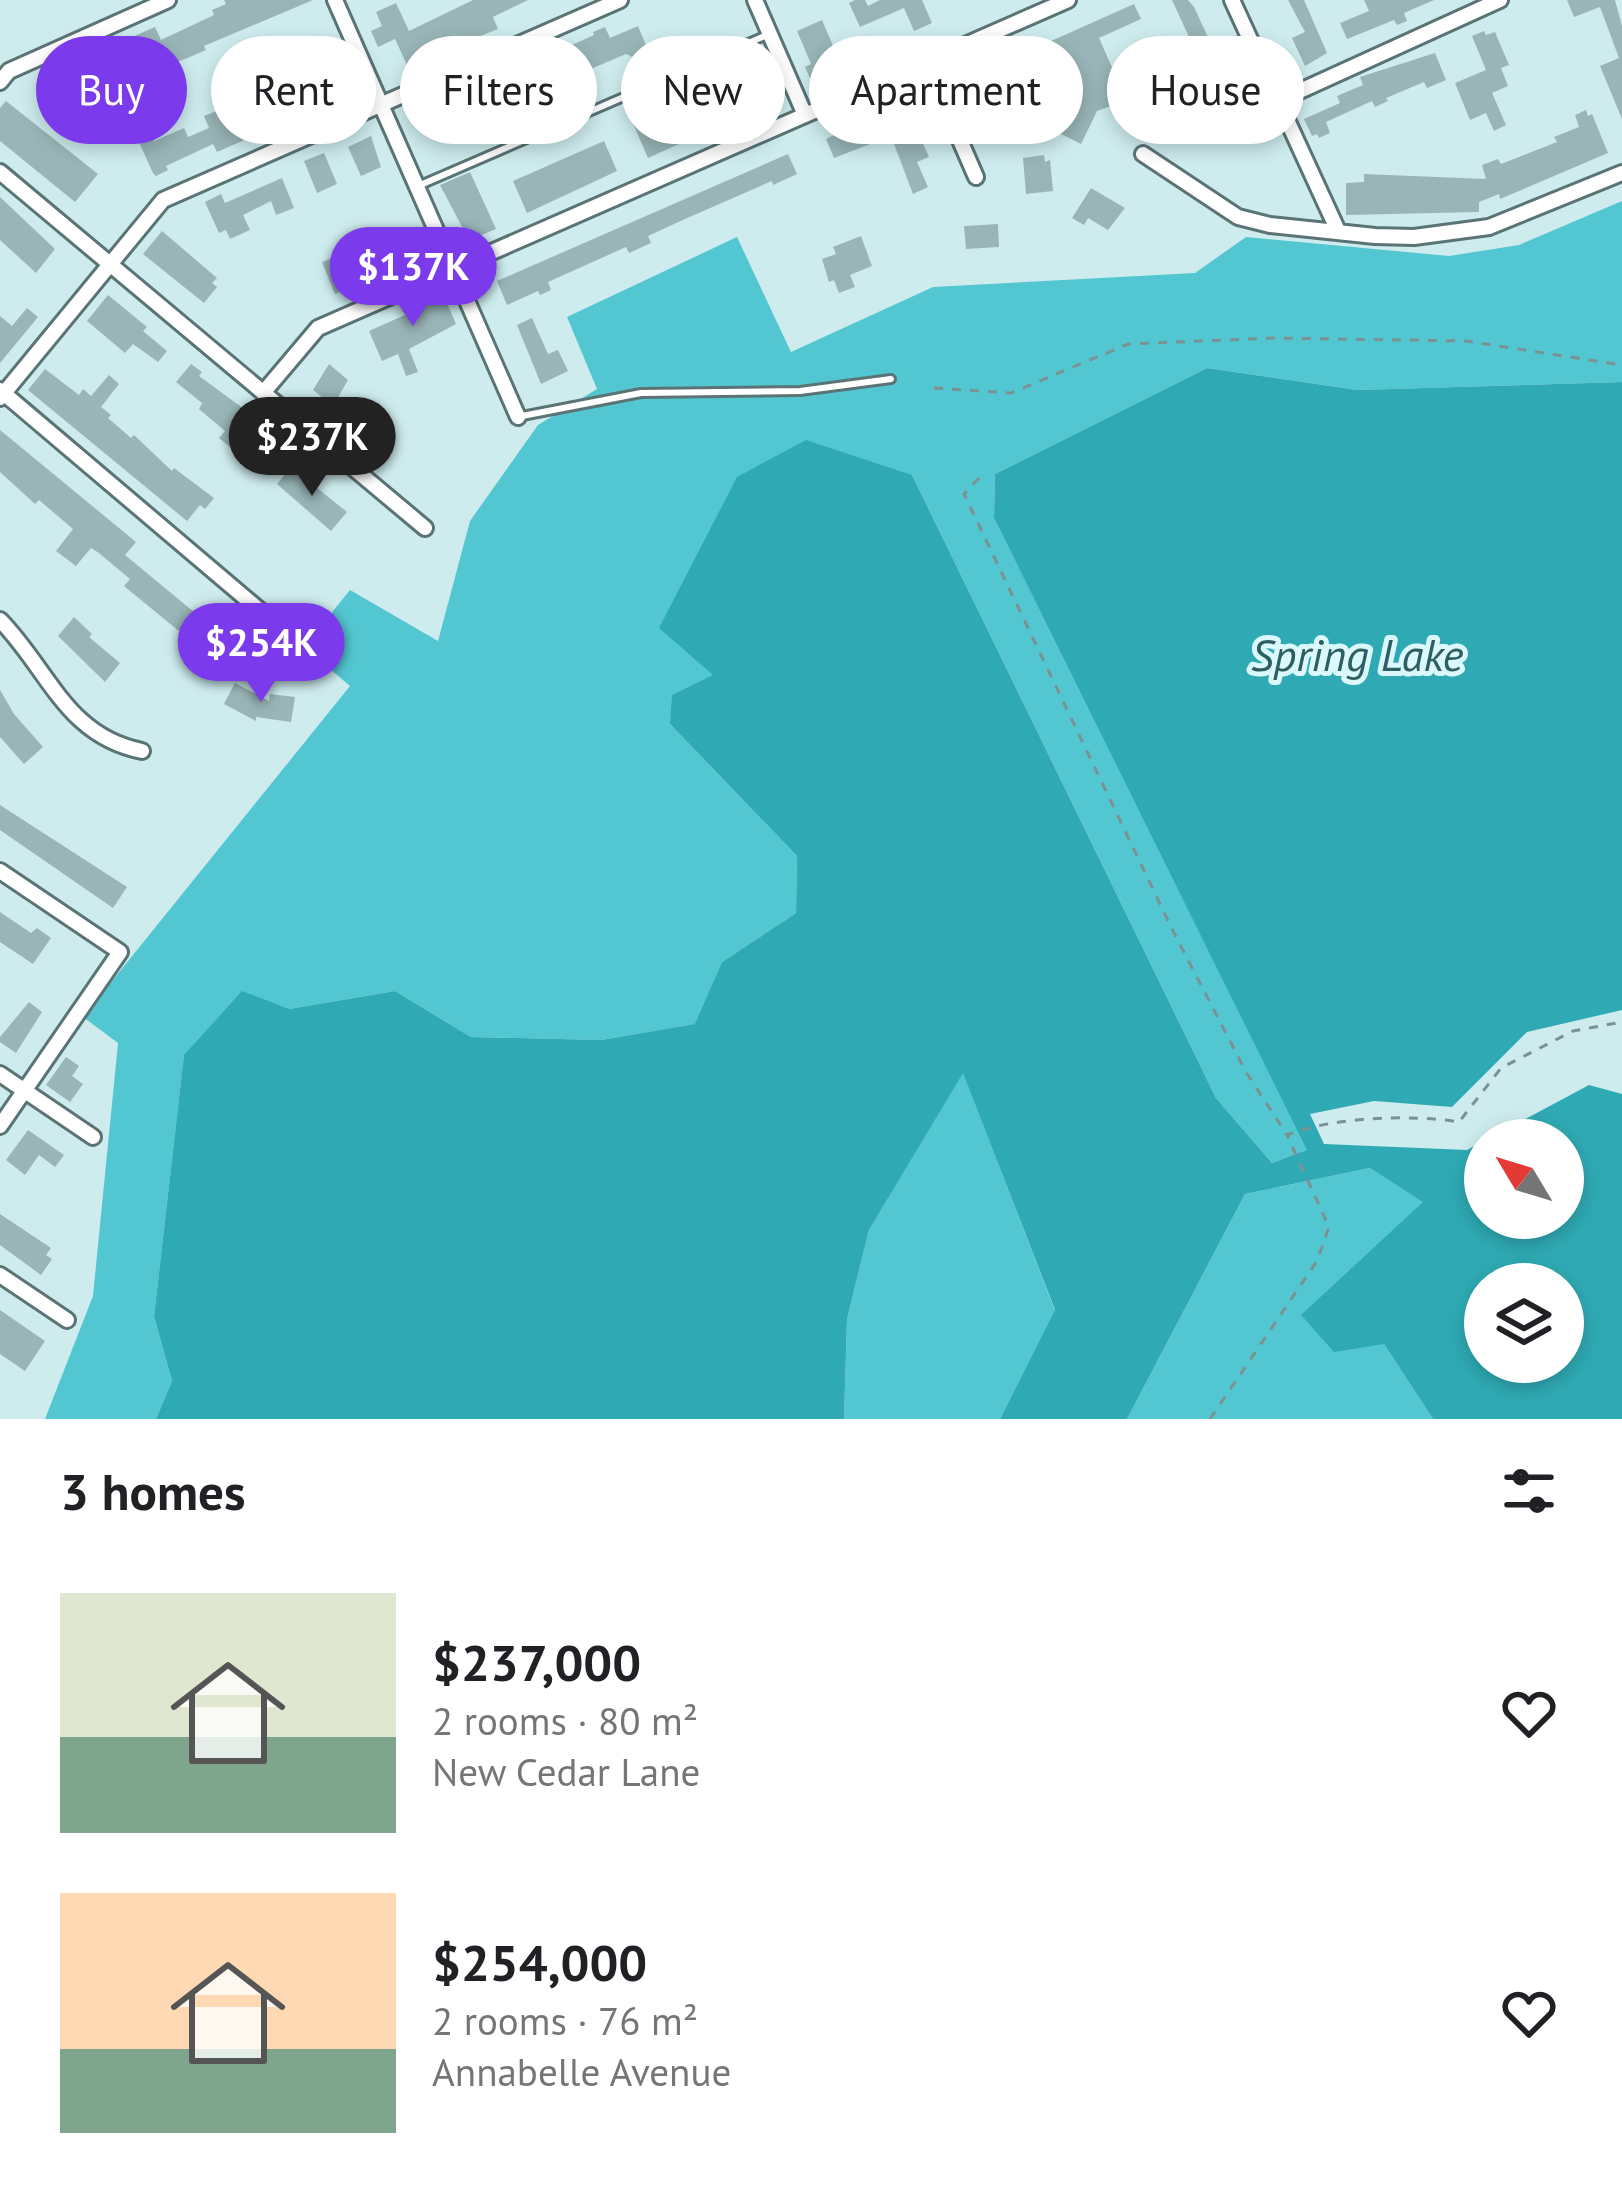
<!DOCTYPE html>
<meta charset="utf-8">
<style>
:root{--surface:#fff;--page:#f6f6f6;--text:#202124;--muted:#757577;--accent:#7c3aed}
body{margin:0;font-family:"PT Sans",sans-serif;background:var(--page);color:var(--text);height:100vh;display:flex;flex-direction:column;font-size:45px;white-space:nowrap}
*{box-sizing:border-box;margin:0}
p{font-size:39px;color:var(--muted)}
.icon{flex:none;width:66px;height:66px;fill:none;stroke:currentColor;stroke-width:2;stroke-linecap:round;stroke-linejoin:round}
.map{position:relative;height:1419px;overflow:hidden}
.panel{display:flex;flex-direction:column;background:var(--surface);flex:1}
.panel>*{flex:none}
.guide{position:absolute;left:36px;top:36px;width:1551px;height:108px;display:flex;gap:24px}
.needle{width:78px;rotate:308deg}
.fabs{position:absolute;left:1464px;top:1119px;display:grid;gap:24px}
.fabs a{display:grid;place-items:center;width:120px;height:120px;border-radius:50%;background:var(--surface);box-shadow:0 6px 18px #0003;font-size:60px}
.price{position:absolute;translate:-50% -102px;padding:0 27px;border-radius:42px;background:var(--accent);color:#fff;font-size:39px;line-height:78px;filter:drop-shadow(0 3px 6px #0008)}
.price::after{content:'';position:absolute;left:50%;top:72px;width:36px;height:27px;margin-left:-18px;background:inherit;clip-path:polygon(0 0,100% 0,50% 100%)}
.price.current{background:#222;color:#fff}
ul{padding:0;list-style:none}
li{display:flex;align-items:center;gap:36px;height:300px;padding:0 60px}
li span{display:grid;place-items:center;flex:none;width:336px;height:240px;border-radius:0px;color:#555}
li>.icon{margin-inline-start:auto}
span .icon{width:144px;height:144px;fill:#fffc;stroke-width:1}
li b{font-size:51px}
h2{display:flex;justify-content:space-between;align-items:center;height:144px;padding:0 60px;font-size:51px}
.tag{padding:0 42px;border-radius:54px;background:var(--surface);box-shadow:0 6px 18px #0003;font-size:42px;line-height:108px}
.tag.current{background:var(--accent);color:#fff}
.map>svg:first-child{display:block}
.forest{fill:#53c7d1}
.water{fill:#2faab4;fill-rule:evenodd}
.building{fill:#99b5b7}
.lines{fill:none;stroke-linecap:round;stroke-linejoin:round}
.service-casing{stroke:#5a7476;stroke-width:12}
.minor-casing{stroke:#5a7476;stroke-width:20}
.path{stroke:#7b9193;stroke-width:3;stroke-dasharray:9 9;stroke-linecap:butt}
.service{stroke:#fff;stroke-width:6}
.minor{stroke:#fff;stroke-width:14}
.labels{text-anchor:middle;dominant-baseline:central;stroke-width:10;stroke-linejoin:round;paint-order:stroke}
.water-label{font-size:45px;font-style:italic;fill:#2d5e63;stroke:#dbf9fc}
</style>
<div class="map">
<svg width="1622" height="1419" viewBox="0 0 1622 1419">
<rect width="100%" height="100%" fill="#ceecee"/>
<path class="forest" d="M 1622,201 L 1622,382 L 1358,390 L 1207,368 L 995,474 L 994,518 L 1308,1150 L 1272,1163 L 1216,1098 L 912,475 L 670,724 L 797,856 L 796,913 L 722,962 L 696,1024 L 601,1040 L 471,1037 L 395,991 L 289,1009 L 184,1056 L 154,1316 L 172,1381 L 156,1419 L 45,1419 L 93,1296 L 118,1043 L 83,1017 L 350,686 L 304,647 L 350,590 L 438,641 L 470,521 L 538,425 L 597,389 L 567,317 L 737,237 L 791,352 L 933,287 L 1195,273 L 1246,237 L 1449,256 L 1519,245 Z
M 963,1072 L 1055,1311 L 1000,1419 L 844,1419 L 847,1319 L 869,1230 Z
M 1370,1168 L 1424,1201 L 1384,1344 L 1433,1419 L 1127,1419 L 1245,1194 Z"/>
<path class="water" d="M 1207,368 L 1358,390 L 1622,382 L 1622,1010 L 1527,1032 L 1452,1107 L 1374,1101 L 1310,1114 L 1324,1144 L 1467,1150 L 1485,1140 L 1485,1218 L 1563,1218 L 1563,1140 L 1486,1140 L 1589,1085 L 1622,1094 L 1622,1419 L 1433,1419 L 1384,1344 L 1334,1352 L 1301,1315 L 1423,1202 L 1370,1168 L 1245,1194 L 1127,1419 L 1000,1419 L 1055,1310 L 963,1073 L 869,1230 L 847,1319 L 844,1419 L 156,1419 L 172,1381 L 154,1316 L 184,1055 L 242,991 L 289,1009 L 395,991 L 471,1037 L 601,1040 L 695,1024 L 722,962 L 796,913 L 797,856 L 670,724 L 672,695 L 713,675 L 659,628 L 737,477 L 806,440 L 912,475 L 1216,1098 L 1272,1163 L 1307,1150 L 994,518 L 995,474 ZM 1563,1284 L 1563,1362 L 1485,1362 L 1485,1284 Z"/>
<path class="building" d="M 224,0 L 313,0 L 204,46 L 206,50 L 185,59 L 152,70 L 150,65 L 111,82 L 115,91 L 104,96 L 96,79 L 53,97 L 46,79 L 86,63 L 84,58 L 155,27 L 161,40 L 214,15 L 212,10 L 226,4 Z
M 473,0 L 528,0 L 493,17 L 498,29 L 407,65 L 395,39 L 378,47 L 371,31 L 382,26 L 376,12 L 396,3 L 409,31 Z
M 855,0 L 865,0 L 868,6 L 880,0 L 922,0 L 932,23 L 914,31 L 904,8 L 860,27 L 849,3 Z
M 1172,0 L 1188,0 L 1194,7 L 1251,130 L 1229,140 L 1211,91 L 1204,94 L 1196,78 L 1192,67 L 1199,64 L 1195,50 Z
M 1288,0 L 1304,0 L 1327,53 L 1305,66 L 1292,38 L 1305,32 Z
M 1364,0 L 1434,0 L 1404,13 L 1407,21 L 1397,25 L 1394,20 L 1347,39 L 1340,23 L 1369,11 Z
M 1567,0 L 1615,0 L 1622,26 L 1622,119 L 1600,66 L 1619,58 L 1600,7 L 1574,17 Z
M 1134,4 L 1141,19 L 1099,38 L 1118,81 L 1124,79 L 1131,99 L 1097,111 L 1081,144 L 1061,134 L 1076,104 L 1068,106 L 1079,85 L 1068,61 L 1063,63 L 1059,55 L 1028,69 L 1022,54 Z
M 822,20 L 844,71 L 813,85 L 805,67 L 811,64 L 797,31 Z
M 638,26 L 658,74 L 642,81 L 631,56 L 626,54 L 586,71 L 592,85 L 582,89 L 578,81 L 568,85 L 563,72 L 541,81 L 548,98 L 499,116 L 501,120 L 490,125 L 488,121 L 440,139 L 430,112 L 458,100 L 456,96 L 515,70 L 513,66 L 534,57 L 536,61 L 594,35 L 593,32 L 605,27 L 610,38 Z
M 1484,31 L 1486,35 L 1495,32 L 1509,65 L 1501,68 L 1508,86 L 1492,93 L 1506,125 L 1494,131 L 1486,113 L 1470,120 L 1455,83 L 1486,70 L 1472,36 Z
M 299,47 L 311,73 L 330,65 L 344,97 L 217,152 L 213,144 L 166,166 L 168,170 L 156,176 L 153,173 L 136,136 L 149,130 L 154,141 L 184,128 L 188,137 L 209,128 L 204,116 L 295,80 L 284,53 Z
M 746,52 L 750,61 L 736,68 L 747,92 L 759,87 L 767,105 L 744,115 L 741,107 L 702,123 L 675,136 L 679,144 L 648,158 L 631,119 L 653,109 L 655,114 L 664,110 L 667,118 L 731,91 L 719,64 Z
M 1435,53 L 1446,80 L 1427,88 L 1424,82 L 1386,98 L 1388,101 L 1375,107 L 1372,101 L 1326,122 L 1330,133 L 1319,138 L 1317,134 L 1312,136 L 1304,119 L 1340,103 L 1337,96 L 1363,85 L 1360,77 Z
M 989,63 L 1001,91 L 993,95 L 1003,117 L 987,125 L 965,74 Z
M 6,101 L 98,174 L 75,202 L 0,141 L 0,108 Z
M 905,103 L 929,157 L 917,162 L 928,187 L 913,194 L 891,136 L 834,158 L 826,139 L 848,128 L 851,134 Z
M 1586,110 L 1588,116 L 1592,114 L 1608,153 L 1500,199 L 1499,194 L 1479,202 L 1479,212 L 1346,215 L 1346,183 L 1364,182 L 1364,174 L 1486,179 L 1482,165 L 1498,159 L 1501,164 L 1557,142 L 1554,137 L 1579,127 L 1575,115 Z
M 371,136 L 381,167 L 361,176 L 348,147 Z
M 604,141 L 617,171 L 527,213 L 513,181 Z
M 324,153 L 337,184 L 317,193 L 304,161 Z
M 788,154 L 797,174 L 773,185 L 772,181 L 685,219 L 648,236 L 651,243 L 629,253 L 626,247 L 548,282 L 551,290 L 540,295 L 538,291 L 507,305 L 497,281 Z
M 1044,155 L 1045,162 L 1050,160 L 1053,191 L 1026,194 L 1023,158 Z
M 470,172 L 496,229 L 469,240 L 440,185 Z
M 282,178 L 294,208 L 276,215 L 271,201 L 243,215 L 250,230 L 230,239 L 226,230 L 219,233 L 205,202 L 221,194 L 225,203 Z
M 1091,188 L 1125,208 L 1108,230 L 1088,218 L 1084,225 L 1072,218 Z
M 0,197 L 55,249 L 36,273 L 0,240 Z
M 998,224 L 999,247 L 966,249 L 964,226 Z
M 162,231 L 217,278 L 212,283 L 217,287 L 204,303 L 143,254 Z
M 861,236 L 872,266 L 850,275 L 855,287 L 839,293 L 834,280 L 829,282 L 822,259 L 836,254 L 833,247 Z
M 412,238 L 418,256 L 401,263 L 398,257 L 347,281 L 350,288 L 335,294 L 322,262 L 378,241 L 383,252 Z
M 441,289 L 456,324 L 409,349 L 418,372 L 406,376 L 398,354 L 382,361 L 369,331 L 405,315 L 401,307 Z
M 108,295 L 147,327 L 143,331 L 167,351 L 158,362 L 133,344 L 125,353 L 87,321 Z
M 27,308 L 38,317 L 0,363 L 0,316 L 12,326 Z
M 532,318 L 548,354 L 558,350 L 568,371 L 541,384 L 517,325 Z
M 191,364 L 202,372 L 199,376 L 251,414 L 241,426 L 273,451 L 258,470 L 219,438 L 225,431 L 199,409 L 202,403 L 176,382 Z
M 329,364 L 348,380 L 333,406 L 313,390 Z
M 45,369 L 79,395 L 83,389 L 91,396 L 109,375 L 119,384 L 101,407 L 111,415 L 108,418 L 131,438 L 134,435 L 172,471 L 174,468 L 214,498 L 205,509 L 200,505 L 187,521 L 28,390 Z
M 0,430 L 136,542 L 125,555 L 194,612 L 187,622 L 218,648 L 204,664 L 185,648 L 191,641 L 124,586 L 130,579 L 99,553 L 91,548 L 76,566 L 56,551 L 73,529 L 39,500 L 35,504 L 0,472 Z
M 291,467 L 347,512 L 331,531 L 277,484 Z
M 74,617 L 92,634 L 89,637 L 120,663 L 105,682 L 58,636 Z
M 235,683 L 269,701 L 270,694 L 295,697 L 291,722 L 256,717 L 256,721 L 224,704 Z
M 0,690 L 14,714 L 43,747 L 24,764 L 0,737 Z
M 0,805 L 127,887 L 113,908 L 0,830 Z
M 0,912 L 31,933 L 37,928 L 51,938 L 33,964 L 0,942 Z
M 29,1002 L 42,1012 L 16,1053 L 0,1042 L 0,1037 Z
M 66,1057 L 79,1066 L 72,1076 L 83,1084 L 70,1102 L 46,1085 Z
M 28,1130 L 64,1155 L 55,1167 L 39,1155 L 25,1175 L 6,1160 Z
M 0,1214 L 51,1248 L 46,1255 L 52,1259 L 41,1275 L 0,1245 Z
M 0,1310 L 45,1341 L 25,1371 L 0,1354 Z"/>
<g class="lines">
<defs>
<path id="service" d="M 418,186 L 767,35
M 522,416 L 641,393 L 800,391 L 891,379"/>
<path id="minor" d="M 335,0 L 518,417
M 755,0 L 805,115
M 1232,0 L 1338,231
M 926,62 L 976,177
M 0,82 L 9,71 L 168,0
M 1280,100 L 1500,0
M 1143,154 L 1238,217 L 1270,225 L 1375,236 L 1414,237 L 1489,227 L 1622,173
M 0,172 L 425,528
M 0,390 L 283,630
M 263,393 L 318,328 L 1068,0
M 0,398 L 163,200 L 620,0
M 0,620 C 49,670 66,736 142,751
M 0,871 L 120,952 L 0,1126
M 0,1074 L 93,1137
M 0,1275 L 67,1320"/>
</defs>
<use href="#service" class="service-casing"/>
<use href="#minor" class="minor-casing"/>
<path class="path" d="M 934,388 L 1011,393 L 1128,344 L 1274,338 L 1466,341 L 1622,365
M 979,478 L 964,494 L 1171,927 L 1246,1072 L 1287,1135 C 1332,1117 1410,1114 1459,1122 L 1501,1068 L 1573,1031 L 1622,1022
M 1210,1419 L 1317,1261 L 1329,1227 L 1287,1135"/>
<use href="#service" class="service"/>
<use href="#minor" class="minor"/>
</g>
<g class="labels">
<g class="water-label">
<text x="1357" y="654">Spring Lake</text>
</g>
</g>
</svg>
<div class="fabs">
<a><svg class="needle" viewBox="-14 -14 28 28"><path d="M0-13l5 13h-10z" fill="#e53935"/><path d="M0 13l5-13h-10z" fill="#757577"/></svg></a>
<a><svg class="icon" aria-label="layers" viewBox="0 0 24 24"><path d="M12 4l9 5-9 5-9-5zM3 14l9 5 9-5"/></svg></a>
</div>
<b class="price" style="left:413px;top:329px">$137K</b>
<b class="price current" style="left:312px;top:499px">$237K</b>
<b class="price" style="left:261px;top:705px">$254K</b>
<div class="guide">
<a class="tag current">Buy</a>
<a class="tag">Rent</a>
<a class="tag">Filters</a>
<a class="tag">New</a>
<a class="tag">Apartment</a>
<a class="tag">House</a>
</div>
</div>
<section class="panel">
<h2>3 homes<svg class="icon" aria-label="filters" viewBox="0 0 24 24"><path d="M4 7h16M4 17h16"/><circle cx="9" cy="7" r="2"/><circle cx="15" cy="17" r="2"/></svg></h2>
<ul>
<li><span style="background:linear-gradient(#dfe7d0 60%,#7fa58c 0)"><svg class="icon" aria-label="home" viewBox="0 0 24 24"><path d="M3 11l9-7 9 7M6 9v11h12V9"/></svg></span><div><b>$237,000</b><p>2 rooms · 80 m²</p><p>New Cedar Lane</p></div><svg class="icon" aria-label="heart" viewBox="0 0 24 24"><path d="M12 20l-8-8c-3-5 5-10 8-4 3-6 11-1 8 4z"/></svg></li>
<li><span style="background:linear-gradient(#ffd9b3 65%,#7fa58c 0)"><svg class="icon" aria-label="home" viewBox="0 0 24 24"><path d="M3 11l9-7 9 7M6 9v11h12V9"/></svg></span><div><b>$254,000</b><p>2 rooms · 76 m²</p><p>Annabelle Avenue</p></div><svg class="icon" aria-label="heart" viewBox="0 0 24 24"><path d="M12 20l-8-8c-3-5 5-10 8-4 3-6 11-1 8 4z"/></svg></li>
</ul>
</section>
